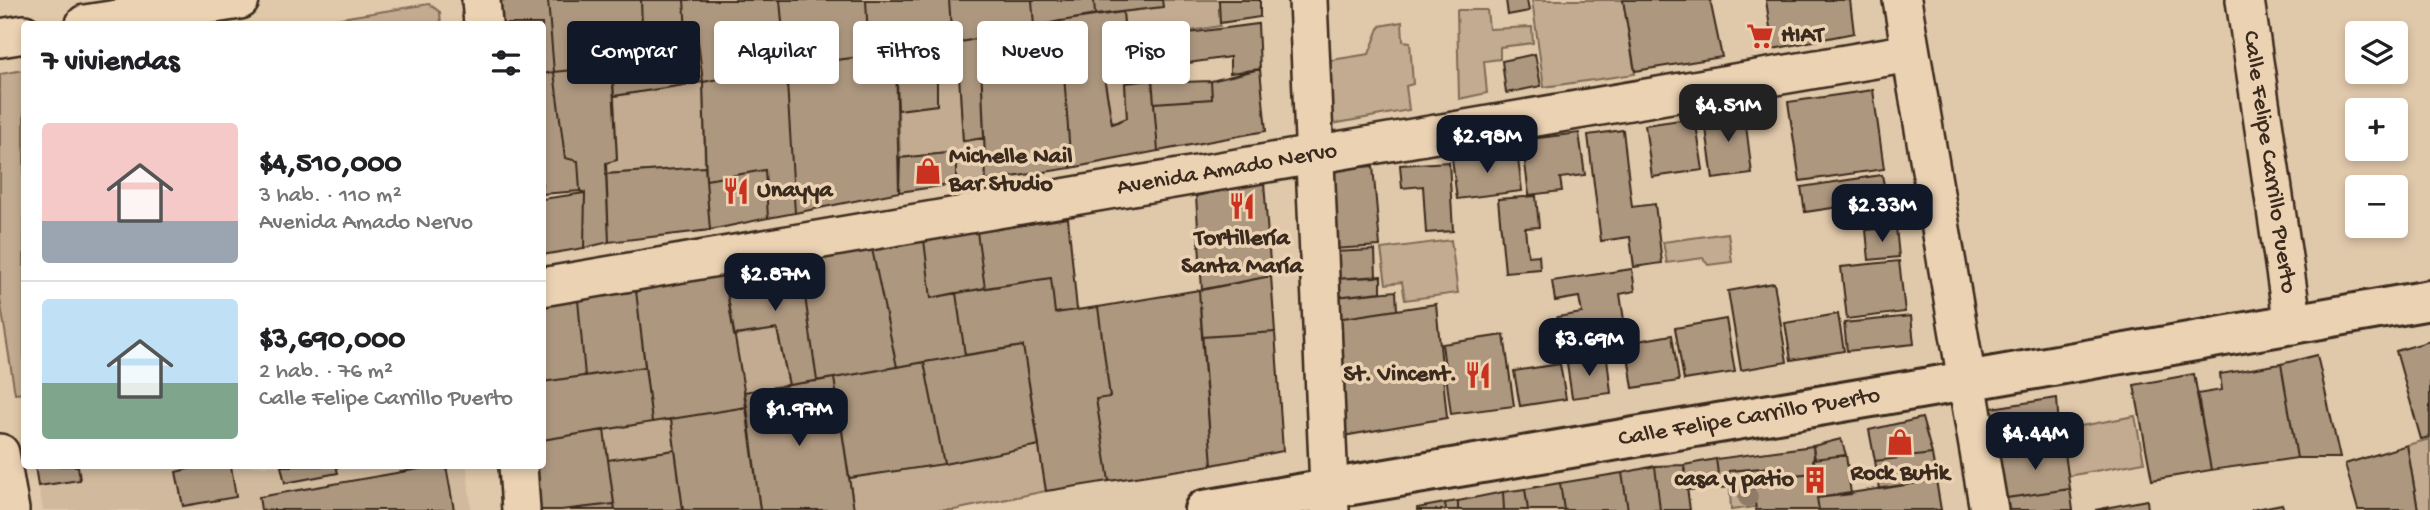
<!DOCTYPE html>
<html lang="es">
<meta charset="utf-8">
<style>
:root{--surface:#fff;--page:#f2f2f2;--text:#202124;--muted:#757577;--line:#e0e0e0;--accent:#111827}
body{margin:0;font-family:"Gochi Hand",sans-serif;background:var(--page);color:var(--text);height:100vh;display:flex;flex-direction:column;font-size:26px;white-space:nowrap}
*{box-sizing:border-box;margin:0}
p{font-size:23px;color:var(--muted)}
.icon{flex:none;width:38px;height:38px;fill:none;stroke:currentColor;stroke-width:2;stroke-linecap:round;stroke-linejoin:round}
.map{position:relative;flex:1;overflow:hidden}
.drawer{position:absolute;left:21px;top:21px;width:525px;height:448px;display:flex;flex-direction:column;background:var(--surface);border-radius:7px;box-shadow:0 4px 10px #0003}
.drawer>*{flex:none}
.guide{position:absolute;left:567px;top:21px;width:665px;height:63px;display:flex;gap:14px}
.tools{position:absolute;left:2345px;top:21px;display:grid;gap:14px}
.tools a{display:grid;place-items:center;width:63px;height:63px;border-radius:7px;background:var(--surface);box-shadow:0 4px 10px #0003;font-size:35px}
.price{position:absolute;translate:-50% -60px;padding:0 16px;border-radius:14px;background:var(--accent);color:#fff;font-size:23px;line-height:46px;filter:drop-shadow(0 2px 4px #0008)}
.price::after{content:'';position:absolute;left:50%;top:42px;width:21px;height:16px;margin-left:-10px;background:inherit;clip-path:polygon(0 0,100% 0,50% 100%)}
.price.on{background:#222;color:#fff}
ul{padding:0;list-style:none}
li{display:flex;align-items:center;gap:21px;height:175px;padding:0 21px}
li+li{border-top:2px solid var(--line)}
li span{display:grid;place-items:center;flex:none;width:196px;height:140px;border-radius:7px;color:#555}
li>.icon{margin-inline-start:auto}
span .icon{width:84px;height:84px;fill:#fffc;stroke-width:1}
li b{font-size:30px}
h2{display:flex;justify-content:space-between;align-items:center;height:84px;padding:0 21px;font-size:30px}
.tag{padding:0 24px;border-radius:7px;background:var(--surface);box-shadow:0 4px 10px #0003;font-size:24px;line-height:63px}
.tag.on{background:var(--accent);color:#fff}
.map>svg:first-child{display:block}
.built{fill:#d1b99d}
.green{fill:#c2ab90;stroke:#7e6a57;stroke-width:2}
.building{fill:#ad977f;stroke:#3b2a1e;stroke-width:2}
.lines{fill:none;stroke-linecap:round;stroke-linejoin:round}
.minor-casing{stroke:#3b2a1e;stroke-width:42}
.primary-casing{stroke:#3b2a1e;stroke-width:44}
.minor{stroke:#ebd2b3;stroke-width:37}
.primary{stroke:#ebd2b3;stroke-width:38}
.tree{fill:#907c66}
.labels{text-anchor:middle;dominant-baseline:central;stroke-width:7;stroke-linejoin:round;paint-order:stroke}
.poi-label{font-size:24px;font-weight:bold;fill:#3b2a1e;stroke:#ebd2b3;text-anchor:start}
.street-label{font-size:24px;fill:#3b2a1e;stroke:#ebd2b3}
</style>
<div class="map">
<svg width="2430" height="510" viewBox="0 0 2430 510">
<rect width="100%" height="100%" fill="#e0c8aa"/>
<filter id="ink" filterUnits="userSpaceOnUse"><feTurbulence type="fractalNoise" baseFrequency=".0143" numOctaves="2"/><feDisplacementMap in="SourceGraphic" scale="14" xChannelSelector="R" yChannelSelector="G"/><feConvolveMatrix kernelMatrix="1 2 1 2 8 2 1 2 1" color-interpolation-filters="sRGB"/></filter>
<g filter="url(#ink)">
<path class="built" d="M 35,466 L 467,466 L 471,510 L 43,510 Z"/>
<path class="green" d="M 1162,0 L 1219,0 L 1220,26 L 1149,38 L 1152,80 L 1125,83 L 1127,118 L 1112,124 L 1102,65 L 1127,59 L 1123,12 L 1162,7 Z
M 1532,0 L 1623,0 L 1635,74 L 1544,87 Z
M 429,4 L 440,12 L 441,24 L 303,24 Z
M 1457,10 L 1487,10 L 1489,29 L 1532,27 L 1533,43 L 1500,47 L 1500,59 L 1484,61 L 1487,93 L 1459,99 Z
M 1402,22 L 1403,41 L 1410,42 L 1413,84 L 1406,86 L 1409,110 L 1332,124 L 1325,61 L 1369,54 L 1380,26 Z
M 24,70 L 24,393 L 15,394 L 0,299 L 0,74 Z
M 959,74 L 963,141 L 984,138 L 986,181 L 956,184 L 955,152 L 900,158 L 898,110 L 937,76 Z
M 703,82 L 705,167 L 606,174 L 606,163 L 617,159 L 614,96 Z
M 1728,233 L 1732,262 L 1708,265 L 1703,258 L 1667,263 L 1663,242 Z
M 1451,240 L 1458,293 L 1405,300 L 1402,282 L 1386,284 L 1381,249 Z
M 777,329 L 789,385 L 744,392 L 734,336 Z
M 2135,416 L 2144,462 L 2068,476 L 2059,430 Z
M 671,419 L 675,450 L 608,460 L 604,430 Z
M 2430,439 L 2430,510 L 2418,510 L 2407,445 Z
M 1039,445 L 1046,491 L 954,510 L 854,510 L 849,478 Z
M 1784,466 L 1781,476 L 1781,483 L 1753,487 L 1755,507 L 1731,510 L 1729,471 Z"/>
<path class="building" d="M 487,0 L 548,0 L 554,72 L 542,74 L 542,24 L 488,24 Z
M 548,0 L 641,0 L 644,79 L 613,80 L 612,66 L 554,72 Z
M 641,0 L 684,0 L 686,32 L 697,33 L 703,82 L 614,96 L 613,80 L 644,79 Z
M 684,0 L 780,0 L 786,66 L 703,82 L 697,33 L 686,32 Z
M 780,0 L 866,0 L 869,56 L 786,66 Z
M 866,0 L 949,0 L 952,44 L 915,49 L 892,57 L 869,56 Z
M 949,0 L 1032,0 L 1034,26 L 952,44 Z
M 1032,0 L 1094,0 L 1095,15 L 1034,26 Z
M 1094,0 L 1162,0 L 1163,7 L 1095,15 Z
M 1219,0 L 1260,0 L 1260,17 L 1220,23 Z
M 1506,0 L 1527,0 L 1529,11 L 1508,15 Z
M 1623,0 L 1710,0 L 1722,57 L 1635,71 Z
M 1766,0 L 1850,0 L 1854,33 L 1773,49 Z
M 1123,12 L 1127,59 L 1102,65 L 1112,124 L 1127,118 L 1125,83 L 1152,80 L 1158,151 L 1071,168 L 1060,21 Z
M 1060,21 L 1071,168 L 986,181 L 980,38 Z
M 1258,24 L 1260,69 L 1230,73 L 1230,57 L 1181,64 L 1182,82 L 1211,81 L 1212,99 L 1154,103 L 1149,38 Z
M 980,38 L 984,138 L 963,141 L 959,74 L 937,76 L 937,105 L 898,110 L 896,56 Z
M 1535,54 L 1541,86 L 1506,93 L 1502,61 Z
M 869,56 L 896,56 L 899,192 L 795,213 L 786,66 Z
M 612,66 L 617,160 L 606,163 L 609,242 L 584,248 L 585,193 L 580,191 L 578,161 L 565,158 L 554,72 Z
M 786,66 L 795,213 L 768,218 L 765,170 L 706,180 L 703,82 Z
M 1260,69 L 1266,131 L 1158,151 L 1154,103 L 1212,99 L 1211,81 Z
M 554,72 L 565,158 L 578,161 L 580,191 L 542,194 L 542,74 Z
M 1873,90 L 1884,169 L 1800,181 L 1788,102 Z
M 1744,109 L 1752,174 L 1713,179 L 1704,114 Z
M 1695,118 L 1703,170 L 1652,177 L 1645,125 Z
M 1623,130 L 1632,207 L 1655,204 L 1662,263 L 1634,267 L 1630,237 L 1601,241 L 1588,135 Z
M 1579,133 L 1585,175 L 1560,178 L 1562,191 L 1529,195 L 1522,140 Z
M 1517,151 L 1522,191 L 1457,199 L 1452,158 Z
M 956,152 L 956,184 L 899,192 L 900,158 Z
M 1449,162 L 1453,231 L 1426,233 L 1423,186 L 1402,188 L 1400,165 Z
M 1373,166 L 1380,246 L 1332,249 L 1325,170 Z
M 705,167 L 710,230 L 609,242 L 606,174 Z
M 765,170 L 768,218 L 710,230 L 706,180 Z
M 1882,175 L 1887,200 L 1805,212 L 1801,187 Z
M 1264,182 L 1271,276 L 1202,290 L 1196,196 Z
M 585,193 L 584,248 L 542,255 L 542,199 Z
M 1536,196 L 1539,227 L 1525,228 L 1528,256 L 1539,255 L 1540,269 L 1505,272 L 1498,199 Z
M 1891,207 L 1892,225 L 1866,227 L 1864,209 Z
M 1068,218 L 1077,310 L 1055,313 L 1051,278 L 985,288 L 977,232 Z
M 1896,227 L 1899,257 L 1869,260 L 1866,230 Z
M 977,232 L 985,288 L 931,298 L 924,240 Z
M 924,240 L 931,298 L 956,293 L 965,355 L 897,367 L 872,249 Z
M 872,249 L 897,367 L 817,381 L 800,261 Z
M 1375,250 L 1376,277 L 1334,279 L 1333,252 Z
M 800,261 L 817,381 L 789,385 L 777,329 L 734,335 L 724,274 Z
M 1899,261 L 1905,312 L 1847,319 L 1841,267 Z
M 1632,269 L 1635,291 L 1620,294 L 1626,333 L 1561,343 L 1557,317 L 1582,313 L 1579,297 L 1555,301 L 1552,281 Z
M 724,274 L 747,407 L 652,422 L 636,291 Z
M 1271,276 L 1275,332 L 1202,337 L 1199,290 Z
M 1381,276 L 1381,292 L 1335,297 L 1334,279 Z
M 1051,278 L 1055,313 L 1098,307 L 1110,397 L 1096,399 L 1109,481 L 1046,491 L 1023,346 L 965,355 L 956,293 Z
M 1774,283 L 1787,362 L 1741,370 L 1728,291 Z
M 1199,290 L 1212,465 L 1109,481 L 1096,399 L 1110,397 L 1098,307 Z
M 636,291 L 645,367 L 585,376 L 578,300 Z
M 1396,291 L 1397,310 L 1336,319 L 1335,297 Z
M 578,300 L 585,376 L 542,382 L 542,306 Z
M 1436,304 L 1447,418 L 1343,436 L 1336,319 Z
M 1838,314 L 1844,351 L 1791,360 L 1785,323 Z
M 1911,316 L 1914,344 L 1847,351 L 1844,323 Z
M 1726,319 L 1735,372 L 1684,380 L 1675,328 Z
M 1275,332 L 1283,451 L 1212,465 L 1202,337 Z
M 1504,335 L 1514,406 L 1451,414 L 1442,344 Z
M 1672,335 L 1679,381 L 1633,388 L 1626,343 Z
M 2430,341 L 2430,437 L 2421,439 L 2396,351 Z
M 1023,346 L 1039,445 L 944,464 L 924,362 Z
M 2317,355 L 2340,458 L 2297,458 L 2281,364 Z
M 1607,358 L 1611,393 L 1572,398 L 1567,364 Z
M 924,362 L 944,464 L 849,478 L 834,378 Z
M 1560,364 L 1566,399 L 1520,406 L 1514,371 Z
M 2281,364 L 2297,458 L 2211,470 L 2197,394 L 2222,390 L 2220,374 Z
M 645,367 L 652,422 L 542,440 L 542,382 Z
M 2194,374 L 2211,470 L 2152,480 L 2134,385 Z
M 834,378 L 854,510 L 760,510 L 744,392 Z
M 2057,398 L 2059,430 L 2064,446 L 1999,455 L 1991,408 Z
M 747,407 L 760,510 L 683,510 L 671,419 Z
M 1922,418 L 1932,454 L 1875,461 L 1869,430 Z
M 604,430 L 614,504 L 561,510 L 532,510 L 528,466 L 542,466 L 542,440 Z
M 1841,439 L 1846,455 L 1813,459 L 1815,459 L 1813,446 Z
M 2407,445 L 2418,510 L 2358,510 L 2345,464 Z
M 1813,446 L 1815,473 L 1781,476 L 1784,466 L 1729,471 L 1730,487 L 1720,488 L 1716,459 Z
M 2064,446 L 2070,489 L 2006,498 L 1999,455 Z
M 675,450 L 683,510 L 615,510 L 608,460 Z
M 1932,454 L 1936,480 L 1880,489 L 1875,461 Z
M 1846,455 L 1851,494 L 1817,498 L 1819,510 L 1756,510 L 1753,487 L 1781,483 L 1781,476 L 1815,473 L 1813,459 Z
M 1716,459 L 1720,488 L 1687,490 L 1684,465 Z
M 1684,465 L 1690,510 L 1660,510 L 1655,466 Z
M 35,466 L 78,466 L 80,480 L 38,486 Z
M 192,466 L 231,466 L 236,497 L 183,506 L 176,472 L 192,468 Z
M 281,466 L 336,466 L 338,473 L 285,483 Z
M 436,466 L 446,466 L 454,510 L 261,510 L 259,497 Z
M 1655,466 L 1660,510 L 1628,510 L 1622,473 Z
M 1622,473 L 1628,510 L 1564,510 L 1560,483 Z
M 1936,480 L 1941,510 L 1819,510 L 1817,498 Z
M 1560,483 L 1564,510 L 1528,510 L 1525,489 Z
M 1525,489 L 1528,510 L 1504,510 L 1503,492 Z
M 2070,489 L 2073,510 L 2008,510 L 2006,498 Z
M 1503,492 L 1504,510 L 1458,510 L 1458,501 Z
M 2147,500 L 2148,510 L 2095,510 Z
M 1458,501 L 1458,510 L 1446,510 L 1445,503 Z
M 1445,503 L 1446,510 L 1417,510 L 1417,508 Z
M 614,504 L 615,510 L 571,510 L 571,509 Z
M 2282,504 L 2284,510 L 2251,510 Z"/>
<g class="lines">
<defs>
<g id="minor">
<path d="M 481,0 L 483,24"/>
<path d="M 1308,0 L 1330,510"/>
<path d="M 1902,0 L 1989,510"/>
<path id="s1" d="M 2245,0 L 2293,325"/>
<path d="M 85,24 L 240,0"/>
<path d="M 0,38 L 24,34"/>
<path id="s2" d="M 542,287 L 1910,53"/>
<path d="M 0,453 L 10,510"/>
<path d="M 518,466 L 521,510"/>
</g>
<g id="primary">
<path id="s3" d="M 1204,510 L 1966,381 L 2430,300"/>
</g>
</defs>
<use href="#minor" class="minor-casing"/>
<use href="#primary" class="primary-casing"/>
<use href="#minor" class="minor"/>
<use href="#primary" class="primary"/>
</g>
<circle class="tree" cx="1748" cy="497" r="10"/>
</g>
<defs>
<symbol id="supermarket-bare" viewBox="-9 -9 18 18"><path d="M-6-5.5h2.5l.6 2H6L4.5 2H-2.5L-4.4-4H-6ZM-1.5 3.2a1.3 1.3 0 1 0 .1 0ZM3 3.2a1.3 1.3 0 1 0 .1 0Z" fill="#c8321e" stroke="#ebd2b3" stroke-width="2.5" paint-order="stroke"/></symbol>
<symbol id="shop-bare" viewBox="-9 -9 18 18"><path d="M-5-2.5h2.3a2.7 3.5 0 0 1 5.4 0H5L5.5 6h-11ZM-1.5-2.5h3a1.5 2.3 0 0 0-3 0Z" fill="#c8321e" stroke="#ebd2b3" stroke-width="2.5" paint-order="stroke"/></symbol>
<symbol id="restaurant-bare" viewBox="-9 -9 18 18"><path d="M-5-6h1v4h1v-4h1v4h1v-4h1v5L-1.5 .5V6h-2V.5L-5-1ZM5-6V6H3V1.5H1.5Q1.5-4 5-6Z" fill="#c8321e" stroke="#ebd2b3" stroke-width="2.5" paint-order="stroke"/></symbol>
<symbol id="building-bare" viewBox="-9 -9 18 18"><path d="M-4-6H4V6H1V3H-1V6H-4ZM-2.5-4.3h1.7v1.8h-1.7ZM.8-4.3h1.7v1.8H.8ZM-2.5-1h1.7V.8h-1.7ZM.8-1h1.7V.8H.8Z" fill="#c8321e" stroke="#ebd2b3" stroke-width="2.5" paint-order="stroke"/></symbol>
</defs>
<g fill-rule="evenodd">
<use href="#supermarket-bare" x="1741" y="17" width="38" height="38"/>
<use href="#shop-bare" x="909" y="152" width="38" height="38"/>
<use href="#restaurant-bare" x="717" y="172" width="38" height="38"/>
<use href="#restaurant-bare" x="1223" y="187" width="38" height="38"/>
<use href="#restaurant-bare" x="1459" y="356" width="38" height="38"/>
<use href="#shop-bare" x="1881" y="423" width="38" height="38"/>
<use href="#building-bare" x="1796" y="461" width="38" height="38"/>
</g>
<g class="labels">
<g class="poi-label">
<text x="1781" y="36">HIAT</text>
<text x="949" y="157">Michelle Nail<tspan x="949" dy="28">Bar Studio</tspan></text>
<text x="757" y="191">Unayya</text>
<text x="1242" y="239" text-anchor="middle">Tortillería<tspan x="1242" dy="28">Santa María</tspan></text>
<text x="1457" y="375" text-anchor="end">St. Vincent.</text>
<text x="1900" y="474" text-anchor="middle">Rock Butik</text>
<text x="1794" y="480" text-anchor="end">casa y patio</text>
</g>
<g class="street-label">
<text stroke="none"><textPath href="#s1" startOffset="164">Calle Felipe Carrillo Puerto</textPath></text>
<text stroke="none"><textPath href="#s2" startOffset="695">Avenida Amado Nervo</textPath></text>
<text stroke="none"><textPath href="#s3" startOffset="553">Calle Felipe Carrillo Puerto</textPath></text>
</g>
</g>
</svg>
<div class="tools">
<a><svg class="icon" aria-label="layers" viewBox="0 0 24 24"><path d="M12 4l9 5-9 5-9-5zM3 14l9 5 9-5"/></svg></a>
<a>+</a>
<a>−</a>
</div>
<b class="price on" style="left:1728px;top:144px">$4.51M</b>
<b class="price" style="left:1487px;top:175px">$2.98M</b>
<b class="price" style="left:1882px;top:244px">$2.33M</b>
<b class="price" style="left:775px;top:313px">$2.87M</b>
<b class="price" style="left:1589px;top:378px">$3.69M</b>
<b class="price" style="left:799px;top:448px">$1.97M</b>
<b class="price" style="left:2035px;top:472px">$4.44M</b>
<div class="guide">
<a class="tag on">Comprar</a>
<a class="tag">Alquilar</a>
<a class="tag">Filtros</a>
<a class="tag">Nuevo</a>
<a class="tag">Piso</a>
</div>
<section class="drawer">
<h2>7 viviendas<svg class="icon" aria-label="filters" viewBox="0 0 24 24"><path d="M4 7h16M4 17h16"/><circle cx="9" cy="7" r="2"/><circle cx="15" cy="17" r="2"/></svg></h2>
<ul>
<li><span style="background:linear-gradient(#f6c9c9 70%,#9aa5b1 0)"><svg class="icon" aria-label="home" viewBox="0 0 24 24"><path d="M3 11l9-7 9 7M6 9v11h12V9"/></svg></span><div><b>$4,510,000</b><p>3 hab. · 110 m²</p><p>Avenida Amado Nervo</p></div></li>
<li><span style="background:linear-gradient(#bfe0f5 60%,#7fa58c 0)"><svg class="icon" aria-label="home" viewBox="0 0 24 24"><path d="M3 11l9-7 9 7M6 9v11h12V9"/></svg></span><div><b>$3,690,000</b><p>2 hab. · 76 m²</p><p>Calle Felipe Carrillo Puerto</p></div></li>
</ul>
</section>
</div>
